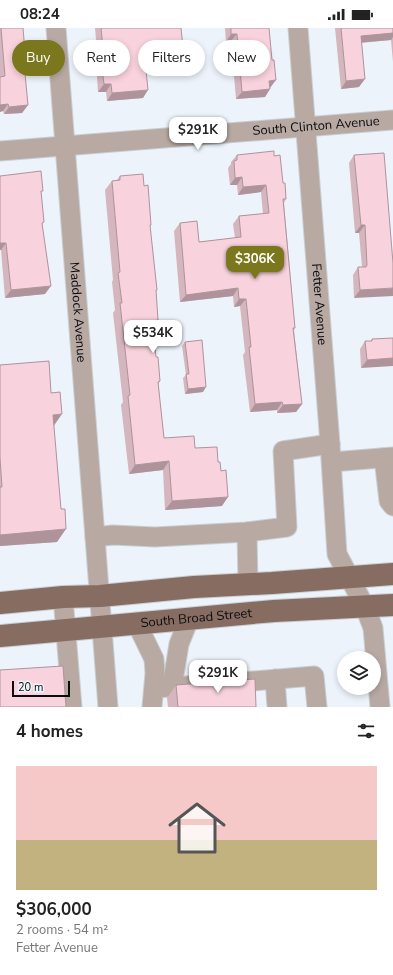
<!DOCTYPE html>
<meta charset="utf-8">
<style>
:root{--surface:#fff;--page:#f2f2f2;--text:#222;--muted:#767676;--accent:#7b771c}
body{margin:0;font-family:"Nunito Sans",sans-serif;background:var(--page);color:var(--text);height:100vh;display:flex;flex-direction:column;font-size:15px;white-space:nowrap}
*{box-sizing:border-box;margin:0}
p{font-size:13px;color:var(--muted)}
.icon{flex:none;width:22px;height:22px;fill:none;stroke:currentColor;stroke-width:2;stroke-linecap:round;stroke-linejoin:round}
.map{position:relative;height:679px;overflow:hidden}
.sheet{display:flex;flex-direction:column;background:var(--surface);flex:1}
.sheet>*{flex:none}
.hud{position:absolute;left:12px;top:12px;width:369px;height:36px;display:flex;gap:8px}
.tools{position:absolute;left:337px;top:623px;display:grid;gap:8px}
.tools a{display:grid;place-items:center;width:44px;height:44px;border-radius:50%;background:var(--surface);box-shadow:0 2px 6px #0003;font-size:20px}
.scale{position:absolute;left:12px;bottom:10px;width:58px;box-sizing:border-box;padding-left:4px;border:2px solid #0a0c0f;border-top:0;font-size:11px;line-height:14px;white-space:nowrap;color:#0a0c0f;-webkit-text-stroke:3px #edf3fa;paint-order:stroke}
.price{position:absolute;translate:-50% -34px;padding:0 9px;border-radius:8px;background:#fff;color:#222;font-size:13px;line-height:26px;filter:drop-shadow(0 1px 2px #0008)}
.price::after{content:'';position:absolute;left:50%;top:24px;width:12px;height:9px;margin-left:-6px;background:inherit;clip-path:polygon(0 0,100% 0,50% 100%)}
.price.selected{background:var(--accent);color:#fff}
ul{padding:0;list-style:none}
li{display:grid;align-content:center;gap:8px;height:212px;padding:0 16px}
li span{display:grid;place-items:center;height:124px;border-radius:0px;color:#555}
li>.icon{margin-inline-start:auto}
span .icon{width:72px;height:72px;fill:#fffc;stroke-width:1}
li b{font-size:17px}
h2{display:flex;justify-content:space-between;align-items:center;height:48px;padding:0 16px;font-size:17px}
.chip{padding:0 14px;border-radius:18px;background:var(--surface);box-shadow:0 2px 6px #0003;font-size:14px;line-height:36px}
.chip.selected{background:var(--accent);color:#fff}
.status{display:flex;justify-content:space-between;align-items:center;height:28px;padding:0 20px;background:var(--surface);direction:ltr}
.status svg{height:11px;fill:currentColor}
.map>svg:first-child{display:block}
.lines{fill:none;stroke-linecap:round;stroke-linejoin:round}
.minor-casing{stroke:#c9ced4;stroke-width:21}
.major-casing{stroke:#c9ced4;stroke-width:24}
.minor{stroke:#b8a9a3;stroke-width:19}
.major{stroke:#876c61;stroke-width:22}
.wall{fill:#d5b5be}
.shaded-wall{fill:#ae939b}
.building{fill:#f8d2dd;stroke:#ae939b}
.labels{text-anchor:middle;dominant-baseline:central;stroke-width:4;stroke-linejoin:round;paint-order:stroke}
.street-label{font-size:13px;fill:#0a0c0f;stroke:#edf3fa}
</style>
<div class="status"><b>08:24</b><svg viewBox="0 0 49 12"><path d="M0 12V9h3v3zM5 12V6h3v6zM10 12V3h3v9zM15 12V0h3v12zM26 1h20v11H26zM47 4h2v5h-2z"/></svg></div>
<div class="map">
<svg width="393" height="679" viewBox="0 0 393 679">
<rect width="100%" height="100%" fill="#edf3fa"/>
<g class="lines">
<defs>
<g id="minor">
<path id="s1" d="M 56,0 L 108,679"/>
<path id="s2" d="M 298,0 L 330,416 L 337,526 L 365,579 L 373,600 L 380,679"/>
<path id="s3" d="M 0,123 L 393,92"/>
<path d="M 384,430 L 389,473 L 393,478"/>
<path d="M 332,434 L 393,429"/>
<path d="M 247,504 L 248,556"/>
<path d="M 95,509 L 113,507 L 155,509 L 247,504 L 287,499 L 283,423 L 330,416"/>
<path d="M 63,569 L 72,679"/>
<path d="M 137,596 L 154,631 L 155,645 L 152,679"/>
<path d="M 275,651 L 277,679"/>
<path d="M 230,655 L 314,648 L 317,679"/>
<path d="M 172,659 L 179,616 L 189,591"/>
<path d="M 155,660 L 201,657"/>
</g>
<g id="major">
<path d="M 0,575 L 63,569 L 100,568 L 194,559 L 272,555 L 393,546"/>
<path id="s4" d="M 0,608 L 274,583 L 393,577"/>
</g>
</defs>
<use href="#minor" class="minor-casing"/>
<use href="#major" class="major-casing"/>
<use href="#minor" class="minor"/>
<use href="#major" class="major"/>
</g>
<path class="wall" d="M 0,0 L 23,0 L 24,38 L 28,77 L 22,85 L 4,86 L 3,83 L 0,84 Z
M 95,0 L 181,0 L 178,37 L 146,40 L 143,70 L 107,73 L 106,64 L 98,64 L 97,49 L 99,45 Z
M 225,0 L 269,0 L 270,60 L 265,69 L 236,71 L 231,13 L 226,14 Z
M 335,0 L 393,0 L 393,34 L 391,12 L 361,15 L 359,59 L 341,61 Z
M 237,127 L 274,128 L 283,155 L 286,171 L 284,175 L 295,300 L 294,302 L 302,376 L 296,384 L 277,385 L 277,382 L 250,384 L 243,327 L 245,324 L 240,278 L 234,279 L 233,268 L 180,274 L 174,203 L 180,195 L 199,214 L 235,210 L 233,196 L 239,188 L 263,186 L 261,164 L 238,167 L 237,157 L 230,157 L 228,140 L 231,136 L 231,134 Z
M 354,127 L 393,235 L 354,270 L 353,247 L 358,239 L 362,239 L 359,205 L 355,205 L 349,135 Z
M 120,148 L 144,158 L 151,197 L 150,199 L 157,262 L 156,263 L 153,300 L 156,329 L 160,353 L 158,356 L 164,410 L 195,420 L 222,478 L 165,482 L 163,442 L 129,446 L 121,377 L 123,374 L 113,285 L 115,282 L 112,254 L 113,252 L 105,162 L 112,153 L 117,152 Z
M 43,163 L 41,166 L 45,266 L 5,270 L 1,222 L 0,222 Z
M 393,310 L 361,340 L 360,321 L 365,313 L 371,313 L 372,311 Z
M 185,314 L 203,364 L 185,366 L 183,350 L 186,347 L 182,318 Z
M 0,337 L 54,398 L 57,514 L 0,518 Z
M 176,657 L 256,679 L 168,679 L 167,670 Z"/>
<path class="shaded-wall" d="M 393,5 L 393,9 L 391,12 L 355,15 L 361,8 Z
M 231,6 L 237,6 L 231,13 L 226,14 Z
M 184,29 L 178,37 L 140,40 L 145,32 Z
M 365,51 L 359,59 L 341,61 L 346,53 Z
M 276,52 L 270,60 L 269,53 Z
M 104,56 L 111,56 L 106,64 L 98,64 Z
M 270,61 L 265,69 L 236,71 L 242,64 Z
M 148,62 L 143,70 L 107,73 L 112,65 Z
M 8,76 L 3,83 L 0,84 L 0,77 Z
M 28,77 L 22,85 L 4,86 L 9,79 Z
M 242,149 L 237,157 L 230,157 L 235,150 Z
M 266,157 L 261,164 L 238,167 L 243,159 Z
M 361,197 L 365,197 L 359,205 L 355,205 Z
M 0,215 L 6,215 L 1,222 L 0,222 Z
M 51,258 L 45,266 L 5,270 L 11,262 Z
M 238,260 L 233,268 L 180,274 L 186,267 Z
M 393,260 L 393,268 L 354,270 L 360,262 Z
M 239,271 L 246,271 L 240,278 L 234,279 Z
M 158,292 L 152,301 L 152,293 Z
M 393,330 L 393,338 L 361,340 L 367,332 Z
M 206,359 L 203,364 L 185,366 L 188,361 Z
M 282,374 L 277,382 L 250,384 L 255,376 Z
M 302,376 L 296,384 L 277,385 L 283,377 Z
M 62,386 L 53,399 L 53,387 Z
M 169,433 L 163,442 L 129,446 L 135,437 Z
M 228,469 L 222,478 L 165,482 L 172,473 Z
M 66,501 L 57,514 L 0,518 L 0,507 Z"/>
<path class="building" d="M 1,0 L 23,0 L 26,35 L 24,35 L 28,77 L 9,79 L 8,76 L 0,77 L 0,49 L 5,48 Z
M 101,0 L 181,0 L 184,29 L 145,32 L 148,62 L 112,65 L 111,56 L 104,56 L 102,41 L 105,40 Z
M 231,0 L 269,0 L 272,32 L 274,32 L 276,52 L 269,53 L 270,61 L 242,64 L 237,6 L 231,6 Z
M 341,0 L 393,0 L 393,5 L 361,8 L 365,51 L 346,53 Z
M 274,123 L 274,128 L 280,127 L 283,155 L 285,155 L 286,171 L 283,171 L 295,300 L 293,300 L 302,376 L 283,377 L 282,374 L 255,376 L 249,319 L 251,319 L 246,271 L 239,271 L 238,260 L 186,267 L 180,195 L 197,193 L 199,214 L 241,209 L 239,188 L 269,185 L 266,157 L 243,159 L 242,149 L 235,150 L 234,133 L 237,132 L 237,127 Z
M 384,125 L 393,235 L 393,260 L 360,262 L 358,239 L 366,239 L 367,237 L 365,197 L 361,197 L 354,127 Z
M 41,143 L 43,163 L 41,163 L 44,194 L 42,195 L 51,258 L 11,262 L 6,215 L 0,215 L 0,148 Z
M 143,146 L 144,158 L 148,157 L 151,197 L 150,197 L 157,262 L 156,262 L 158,292 L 152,293 L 156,329 L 158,329 L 160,353 L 158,354 L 164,410 L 194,408 L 195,420 L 217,419 L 218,434 L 220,434 L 221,443 L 226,442 L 228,469 L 172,473 L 169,433 L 135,437 L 128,368 L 130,367 L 120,275 L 122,275 L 118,245 L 120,244 L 112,153 L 120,152 L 120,148 Z
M 393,310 L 393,330 L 367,332 L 365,313 L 372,313 L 372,311 Z
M 202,312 L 206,359 L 188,361 L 186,346 L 189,346 L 185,314 Z
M 49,333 L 51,365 L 60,364 L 62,386 L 53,387 L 61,481 L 65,481 L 66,501 L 0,507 L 0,459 L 2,459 L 0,430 L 0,337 Z
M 63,638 L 66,679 L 0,679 L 0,642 Z
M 255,651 L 256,679 L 178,679 L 176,657 Z"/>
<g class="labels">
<g class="street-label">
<text stroke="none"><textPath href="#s3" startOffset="317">South Clinton Avenue</textPath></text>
<text stroke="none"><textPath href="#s2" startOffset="277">Fetter Avenue</textPath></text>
<text stroke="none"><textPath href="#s1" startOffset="285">Maddock Avenue</textPath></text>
<text stroke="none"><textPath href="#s4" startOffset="197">South Broad Street</textPath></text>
</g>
</g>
</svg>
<div class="tools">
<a><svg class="icon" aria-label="layers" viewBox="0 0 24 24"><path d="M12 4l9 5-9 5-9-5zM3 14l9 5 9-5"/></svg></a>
</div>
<div class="scale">20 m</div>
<b class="price" style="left:198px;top:123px">$291K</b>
<b class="price selected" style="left:255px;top:252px">$306K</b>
<b class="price" style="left:153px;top:326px">$534K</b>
<b class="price" style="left:218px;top:666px">$291K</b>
<div class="hud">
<a class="chip selected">Buy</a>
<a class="chip">Rent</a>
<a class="chip">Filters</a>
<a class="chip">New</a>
</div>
</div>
<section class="sheet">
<h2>4 homes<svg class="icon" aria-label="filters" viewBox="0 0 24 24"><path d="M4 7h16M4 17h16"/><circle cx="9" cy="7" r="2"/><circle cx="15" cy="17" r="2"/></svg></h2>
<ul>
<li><span style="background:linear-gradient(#f6c9c9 60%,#c2b280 0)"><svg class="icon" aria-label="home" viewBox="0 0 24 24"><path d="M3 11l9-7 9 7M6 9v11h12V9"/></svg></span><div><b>$306,000</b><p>2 rooms · 54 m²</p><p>Fetter Avenue</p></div></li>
</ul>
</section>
